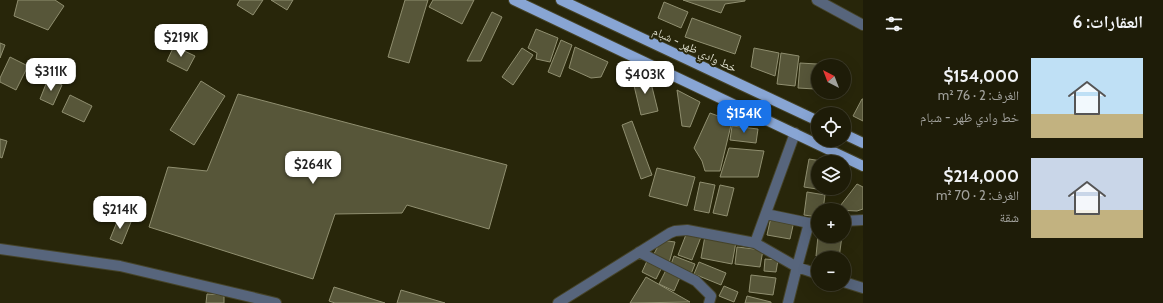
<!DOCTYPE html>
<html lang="ar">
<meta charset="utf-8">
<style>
:root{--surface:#1e1c08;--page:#2b2916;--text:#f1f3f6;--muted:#a1a19c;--line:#3c3a29;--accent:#1a73e8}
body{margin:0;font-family:Cabin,"Noto Naskh Arabic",sans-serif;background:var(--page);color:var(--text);direction:rtl;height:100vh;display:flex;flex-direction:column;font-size:15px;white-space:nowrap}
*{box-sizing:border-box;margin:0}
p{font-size:13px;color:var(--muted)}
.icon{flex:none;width:22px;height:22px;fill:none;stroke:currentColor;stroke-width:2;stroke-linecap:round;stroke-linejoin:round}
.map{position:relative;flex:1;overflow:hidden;direction:ltr}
.side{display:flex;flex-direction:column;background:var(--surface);width:300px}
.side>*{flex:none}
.needle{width:26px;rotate:318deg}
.buttons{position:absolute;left:811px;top:59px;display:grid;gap:8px}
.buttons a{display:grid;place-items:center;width:40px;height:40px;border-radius:50%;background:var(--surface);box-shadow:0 4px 16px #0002,0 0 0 1px var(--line);font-size:20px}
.price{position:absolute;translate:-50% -34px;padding:0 9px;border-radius:8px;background:#fff;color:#222;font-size:13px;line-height:26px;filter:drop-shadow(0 1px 2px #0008)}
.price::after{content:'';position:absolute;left:50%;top:24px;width:12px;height:9px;margin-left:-6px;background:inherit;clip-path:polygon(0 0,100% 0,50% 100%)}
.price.current{background:var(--accent);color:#fff}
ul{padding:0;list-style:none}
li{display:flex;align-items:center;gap:12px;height:100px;padding:0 20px}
li span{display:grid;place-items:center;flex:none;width:112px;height:80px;border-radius:0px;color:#555}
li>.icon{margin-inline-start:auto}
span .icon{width:48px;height:48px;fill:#fffc;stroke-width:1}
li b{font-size:17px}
h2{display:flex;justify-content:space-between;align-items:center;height:48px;padding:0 20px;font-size:17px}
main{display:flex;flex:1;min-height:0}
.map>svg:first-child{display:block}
.building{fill:#575639;stroke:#908f70}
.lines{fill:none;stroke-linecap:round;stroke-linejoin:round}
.minor-casing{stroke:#454329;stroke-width:12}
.primary-casing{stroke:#454329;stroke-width:12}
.minor{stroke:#57657c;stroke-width:10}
.primary{stroke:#88a5d4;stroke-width:10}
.labels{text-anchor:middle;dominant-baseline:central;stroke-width:4;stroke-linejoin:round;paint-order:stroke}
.street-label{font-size:12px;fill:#dcdccb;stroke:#28260a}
</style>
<main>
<section class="side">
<h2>العقارات: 6<svg class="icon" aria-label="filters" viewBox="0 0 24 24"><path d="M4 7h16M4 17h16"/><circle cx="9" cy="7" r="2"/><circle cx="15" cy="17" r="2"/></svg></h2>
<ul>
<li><span style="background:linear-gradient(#bfe0f5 70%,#c2b280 0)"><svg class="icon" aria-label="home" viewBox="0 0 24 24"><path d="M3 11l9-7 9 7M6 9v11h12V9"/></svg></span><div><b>$154,000</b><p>الغرف: 2 · 76 m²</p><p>خط وادي ظهر - شبام</p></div></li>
<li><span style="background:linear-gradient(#c9d6e8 65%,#c2b280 0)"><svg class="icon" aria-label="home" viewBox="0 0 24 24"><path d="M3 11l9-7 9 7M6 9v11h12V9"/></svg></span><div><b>$214,000</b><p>الغرف: 2 · 70 m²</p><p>شقة</p></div></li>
</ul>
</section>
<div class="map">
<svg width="863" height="303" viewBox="0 0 863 303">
<rect width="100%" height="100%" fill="#28260a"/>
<path class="building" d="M 18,0 L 55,0 L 64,6 L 48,30 L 14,16 Z
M 240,0 L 263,0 L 253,15 L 237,5 Z
M 271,0 L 293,0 L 287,10 Z
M 405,0 L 428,0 L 409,63 L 388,57 Z
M 433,0 L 474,0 L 462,24 L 429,7 Z
M 683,0 L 745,0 L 745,1 L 725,4 L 721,13 Z
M 664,2 L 688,12 L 681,28 L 658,18 Z
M 492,12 L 502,17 L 481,61 L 467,61 Z
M 692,18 L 741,36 L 735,54 L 685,37 Z
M 536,29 L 558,38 L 550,62 L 536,59 L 537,53 L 528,48 Z
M 561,40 L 572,45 L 560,77 L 548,72 Z
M 0,43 L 5,45 L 0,58 Z
M 174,46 L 195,56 L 187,71 L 167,61 Z
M 575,47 L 608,62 L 601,77 L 591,78 L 569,68 Z
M 522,48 L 533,55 L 513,85 L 502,77 Z
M 754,48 L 779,53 L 775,76 L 751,67 Z
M 781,53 L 799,56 L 795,86 L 777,84 Z
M 10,57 L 28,66 L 16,90 L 0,82 L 0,78 Z
M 800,63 L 817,64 L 815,89 L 798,88 Z
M 631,73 L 651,83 L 658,111 L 641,115 Z
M 48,79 L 62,85 L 53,105 L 40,99 Z
M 201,81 L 225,96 L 194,145 L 170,130 Z
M 677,90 L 700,102 L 690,127 L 682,126 Z
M 238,94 L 507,165 L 489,229 L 407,205 L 402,213 L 335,214 L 313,279 L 149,227 L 168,167 L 207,171 Z
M 70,95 L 92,106 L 84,122 L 62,112 Z
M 862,99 L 863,99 L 863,121 L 853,116 Z
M 710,113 L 732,121 L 720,171 L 705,171 L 702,161 L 694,148 Z
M 632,121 L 652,175 L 641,179 L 622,125 Z
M 732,126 L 758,129 L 756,143 L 730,140 Z
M 0,139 L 7,141 L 2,158 L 0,157 Z
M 729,148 L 764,151 L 758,177 L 720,177 Z
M 809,159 L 828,162 L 818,162 L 818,188 L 823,188 L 823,190 L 804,187 Z
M 657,168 L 695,177 L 687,206 L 649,196 Z
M 700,182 L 715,185 L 709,213 L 694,210 Z
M 857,184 L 863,187 L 863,209 L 857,211 L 837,210 Z
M 720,185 L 734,188 L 727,216 L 713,213 Z
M 807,192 L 825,195 L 823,210 L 818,210 L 818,217 L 804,215 Z
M 119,217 L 131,222 L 122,244 L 110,239 Z
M 771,217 L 794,221 L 790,239 L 767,235 Z
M 687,232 L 701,237 L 692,260 L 678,255 Z
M 705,236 L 736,242 L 732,264 L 701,258 Z
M 818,236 L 842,236 L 839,258 L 816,256 Z
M 661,240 L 675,242 L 669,263 L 652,258 Z
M 737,247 L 763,250 L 760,267 L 735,264 Z
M 674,256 L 695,264 L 691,274 L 670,267 Z
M 765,259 L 778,260 L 776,272 L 764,271 Z
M 647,261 L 662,267 L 656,279 L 642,272 Z
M 699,262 L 726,273 L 721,285 L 694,274 Z
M 667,268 L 681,275 L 674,291 L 659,284 Z
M 751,275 L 776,278 L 773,295 L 749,292 Z
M 646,277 L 690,302 L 630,303 Z
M 724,286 L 738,292 L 734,302 L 719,296 Z
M 334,287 L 385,303 L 335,303 L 329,301 Z
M 401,290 L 445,303 L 397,303 Z
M 207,294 L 224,295 L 224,303 L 206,303 Z
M 747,296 L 771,302 L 771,303 L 745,303 Z"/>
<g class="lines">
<defs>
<path id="minor" d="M 817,0 L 863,25
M 766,214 L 809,223 L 818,222
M 844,221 L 863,220
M 755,243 L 795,133
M 0,249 L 120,266 L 276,303
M 639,252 L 696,281 L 711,296 L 709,303
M 844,282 L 863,288
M 558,303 L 670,233 L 675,231 L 687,230 L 755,243 L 797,267 L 818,274
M 788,303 L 797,267 L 809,223"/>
<path id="primary" d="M 514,0 L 863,166
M 561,0 L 818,121
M 844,134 L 863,143"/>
</defs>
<use href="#minor" class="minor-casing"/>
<use href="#primary" class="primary-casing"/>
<use href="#minor" class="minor"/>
<use href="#primary" class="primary"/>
</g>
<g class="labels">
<g class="street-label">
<text transform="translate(695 49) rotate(25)">خط وادي ظهر - شبام</text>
</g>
</g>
</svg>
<div class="buttons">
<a><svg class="needle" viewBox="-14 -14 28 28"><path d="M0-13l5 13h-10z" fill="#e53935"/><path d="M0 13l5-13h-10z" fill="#a1a19c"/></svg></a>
<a><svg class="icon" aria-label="locate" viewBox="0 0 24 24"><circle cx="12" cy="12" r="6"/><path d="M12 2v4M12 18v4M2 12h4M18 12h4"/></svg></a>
<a><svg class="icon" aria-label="layers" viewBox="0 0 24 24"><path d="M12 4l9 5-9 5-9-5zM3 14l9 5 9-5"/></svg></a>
<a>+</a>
<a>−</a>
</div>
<b class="price" style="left:181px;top:58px">$219K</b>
<b class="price" style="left:51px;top:92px">$311K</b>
<b class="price" style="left:645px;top:95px">$403K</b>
<b class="price current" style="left:744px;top:134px">$154K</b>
<b class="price" style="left:313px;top:185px">$264K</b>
<b class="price" style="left:120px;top:230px">$214K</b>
</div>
</main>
